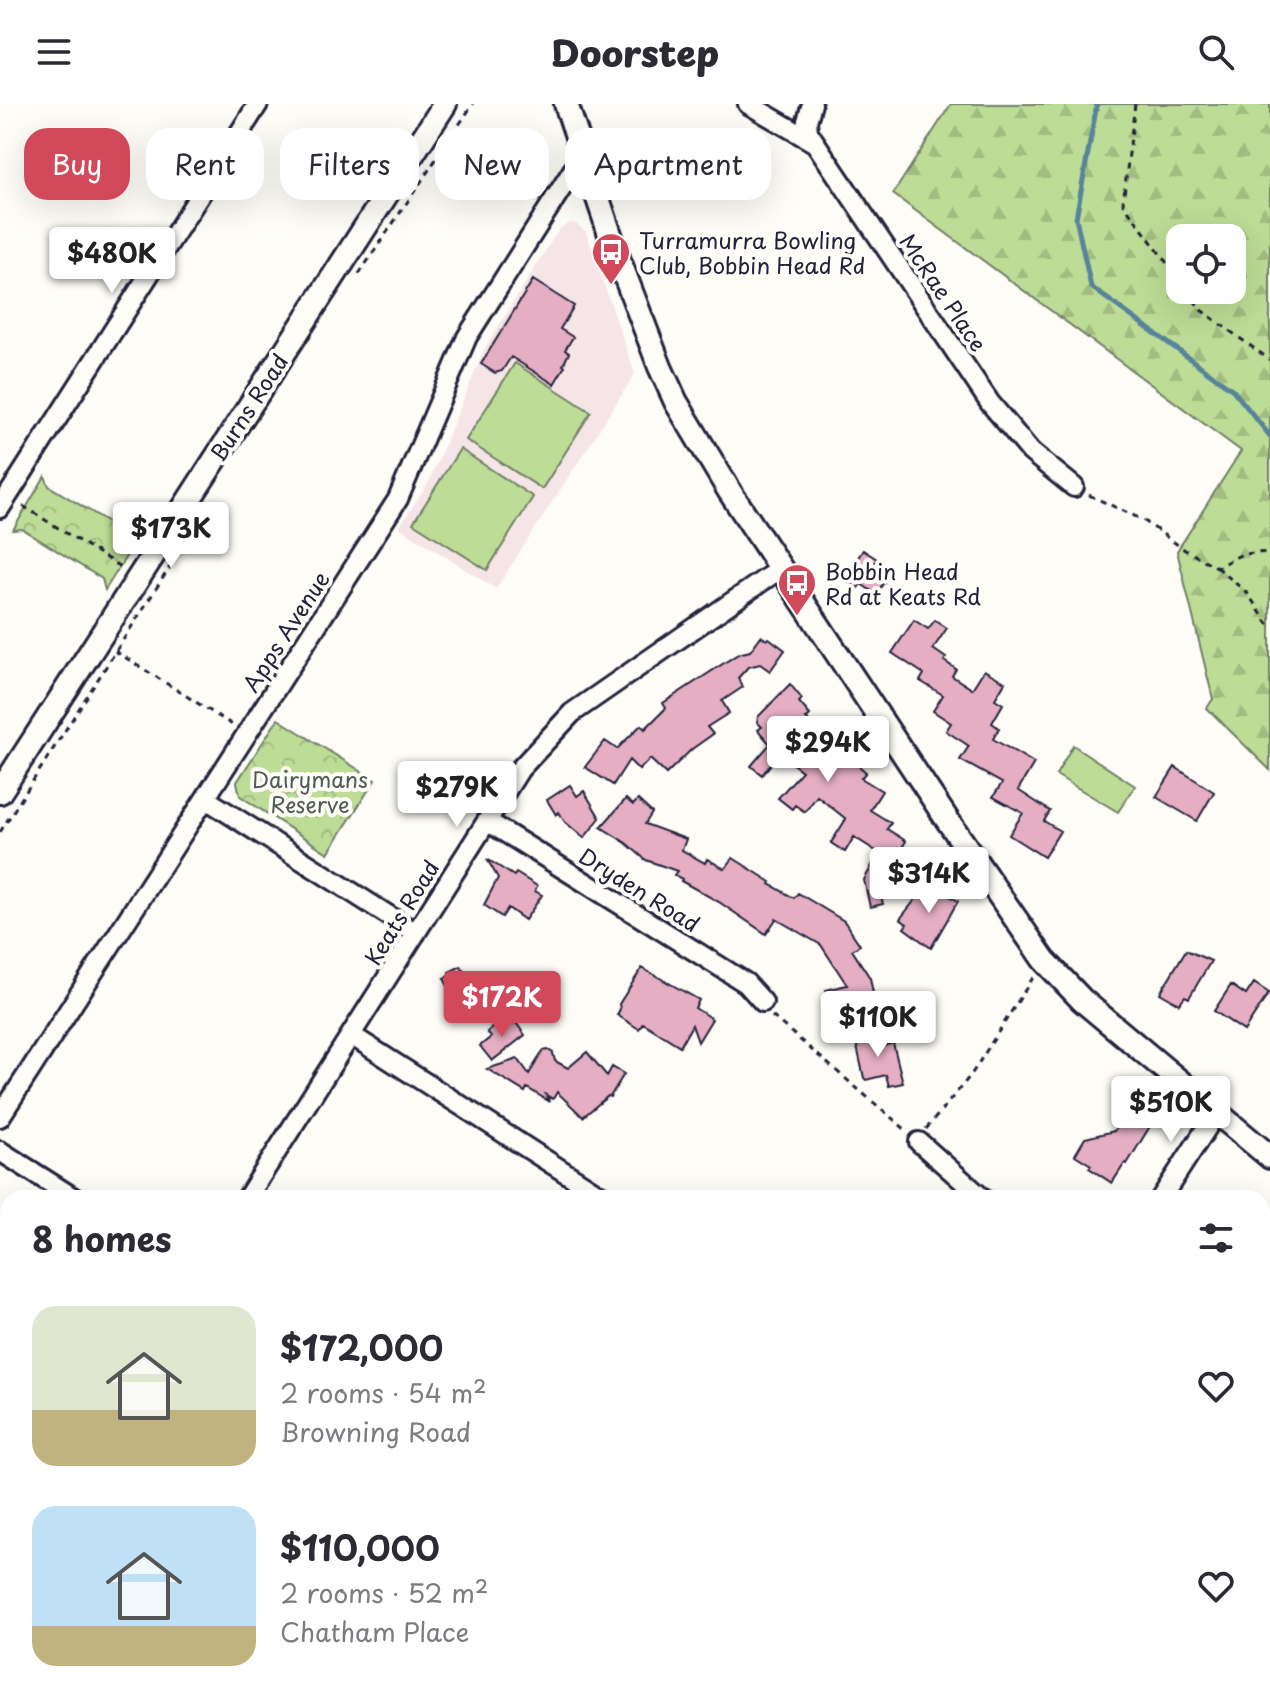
<!DOCTYPE html>
<meta charset="utf-8">
<style>
:root{--surface:#fff;--page:#f7f7f7;--text:#2b2b33;--muted:#7c7c81;--accent:#d1495b}
body{margin:0;font-family:"Playpen Sans",sans-serif;background:var(--page);color:var(--text);height:100vh;display:flex;flex-direction:column;font-size:30px;white-space:nowrap}
*{box-sizing:border-box;margin:0}
p{font-size:26px;color:var(--muted)}
.icon{flex:none;width:44px;height:44px;fill:none;stroke:currentColor;stroke-width:2;stroke-linecap:round;stroke-linejoin:round}
.map{position:relative;flex:1;overflow:hidden}
.drawer{position:absolute;left:0px;top:1086px;width:1270px;height:514px;display:flex;flex-direction:column;background:var(--surface);border-radius:24px 24px 0 0;box-shadow:0 8px 32px #0002}
.drawer>*{flex:none}
.banner{position:absolute;left:24px;top:24px;width:800px;height:72px;display:flex;gap:16px}
.tools{position:absolute;left:1166px;top:120px;display:grid;gap:16px}
.tools a{display:grid;place-items:center;width:80px;height:80px;border-radius:16px;background:var(--surface);box-shadow:0 8px 32px #0002;font-size:40px}
.price{position:absolute;translate:-50% -68px;padding:0 18px;border-radius:8px;background:#fff;color:#222;font-size:26px;line-height:52px;filter:drop-shadow(0 2px 4px #0008)}
.price::after{content:'';position:absolute;left:50%;top:48px;width:24px;height:18px;margin-left:-12px;background:inherit;clip-path:polygon(0 0,100% 0,50% 100%)}
.price.active{background:var(--accent);color:#fff}
ul{padding:0;list-style:none}
li{display:flex;align-items:center;gap:24px;height:200px;padding:0 32px}
li span{display:grid;place-items:center;flex:none;width:224px;height:160px;border-radius:24px;color:#555}
li>.icon{margin-inline-start:auto}
span .icon{width:96px;height:96px;fill:#fffc;stroke-width:1}
li b{font-size:34px}
h2{display:flex;justify-content:space-between;align-items:center;height:96px;padding:0 32px;font-size:34px}
.chip{padding:0 28px;border-radius:24px;background:var(--surface);box-shadow:0 8px 32px #0002;font-size:28px;line-height:72px}
.chip.active{background:var(--accent);color:#fff}
header{display:flex;justify-content:space-between;align-items:center;height:104px;padding:0 32px;background:var(--surface);font-size:36px;font-weight:800}
.map>svg:first-child{display:block}
.built{fill:#f6e5e7}
.grass{fill:url(#grass-dots);stroke:#707f68;stroke-width:2}
.forest{fill:url(#forest-firs);stroke:#707f68;stroke-width:2;fill-rule:evenodd}
.park{fill:url(#park-crowns);stroke:#707f68;stroke-width:2}
.garden{fill:#bddc95;stroke:#707f68;stroke-width:2}
.lines{fill:none;stroke-linecap:round;stroke-linejoin:round}
.stream{stroke:#56849a;stroke-width:5}
.building{fill:#e5aec3;stroke:#22223b;stroke-width:2}
.minor-casing{stroke:#22223b;stroke-width:24}
.major-casing{stroke:#22223b;stroke-width:28}
.path{stroke:#22223b;stroke-width:3;stroke-dasharray:6 6;stroke-linecap:butt}
.minor{stroke:#fdfcf7;stroke-width:18}
.major{stroke:#fdfcf7;stroke-width:22}
.labels{text-anchor:middle;dominant-baseline:central;stroke-width:8;stroke-linejoin:round;paint-order:stroke}
.poi-label{font-size:22px;fill:#22223b;stroke:#fdfcf7;text-anchor:start}
.street-label{font-size:22px;fill:#22223b;stroke:#fdfcf7}
.park-label{font-size:22px;fill:#505a56;stroke:#fdfcf7}
</style>
<header><svg class="icon" aria-label="menu" viewBox="0 0 24 24"><path d="M4 6h16M4 12h16M4 18h16"/></svg>Doorstep<svg class="icon" aria-label="search" viewBox="0 0 24 24"><circle cx="10" cy="10" r="6"/><path d="M15 15l6 6"/></svg></header>
<div class="map">
<svg width="1270" height="1599" viewBox="0 0 1270 1599">
<defs>
<pattern id="grass-dots" width="8" height="8" patternUnits="userSpaceOnUse" patternTransform="scale(2)"><rect width="8" height="8" fill="#bddc95"/><path d="M2 2h.1M6 6h.1" fill="none" stroke="#a2bc81" stroke-width="1.8" stroke-linecap="round"/></pattern>
<pattern id="forest-firs" width="22" height="20" patternUnits="userSpaceOnUse" patternTransform="scale(2)"><rect width="22" height="20" fill="#bddc95"/><path d="M5 1l3.5 6h-7zM16 11l3.5 6h-7z" fill="#a2bc81"/></pattern>
<pattern id="park-crowns" width="20" height="18" patternUnits="userSpaceOnUse" patternTransform="scale(2)"><rect width="20" height="18" fill="#bddc95"/><path d="M2 6a3 3 0 1 1 6 0M12 15a3 3 0 1 1 6 0" fill="none" stroke="#a2bc81"/></pattern>
</defs>
<rect width="100%" height="100%" fill="#fdfcf7"/>
<filter id="ink" filterUnits="userSpaceOnUse"><feTurbulence type="fractalNoise" baseFrequency=".0125" numOctaves="2"/><feDisplacementMap in="SourceGraphic" scale="16" xChannelSelector="R" yChannelSelector="G"/><feConvolveMatrix kernelMatrix="1 2 1 2 8 2 1 2 1" color-interpolation-filters="sRGB"/></filter>
<g filter="url(#ink)">
<path class="built" d="M 570,119 L 576,120 L 586,128 L 635,270 L 496,485 L 399,423 L 428,380 L 485,244 L 559,125 Z"/>
<path class="grass" d="M 1262,1362 L 1270,1367 L 1270,1533 L 1262,1536 Z"/>
<path class="forest" d="M 951,0 L 1270,0 L 1270,666 L 1207,604 L 1213,595 L 1177,447 L 1241,347 L 893,90 ZM 1180,134 L 1232,134 L 1232,186 L 1180,186 Z
M 0,1384 L 8,1390 L 8,1592 L 233,1592 L 240,1599 L 0,1599 Z"/>
<path class="park" d="M 45,372 L 49,382 L 128,430 L 144,424 L 105,486 L 102,475 L 22,425 L 13,426 Z
M 278,615 L 375,676 L 328,749 L 240,692 L 237,678 Z
M 1148,1592 L 1248,1592 L 1244,1599 L 1160,1599 Z"/>
<path class="garden" d="M 515,259 L 591,308 L 542,385 L 466,336 Z
M 460,345 L 533,393 L 487,466 L 413,419 Z
M 1073,641 L 1135,682 L 1118,708 L 1056,671 Z"/>
<g class="lines">
<path class="stream" d="M 1097,0 L 1076,114 L 1091,183 L 1233,286 L 1270,332
M 0,1531 L 8,1539
M 66,1592 L 78,1599"/>
</g>
<path class="building" d="M 533,176 L 574,202 L 560,225 L 573,233 L 565,246 L 569,249 L 563,261 L 565,262 L 554,280 L 511,253 L 502,267 L 495,269 L 481,260 Z
M 863,446 L 877,455 L 874,461 L 889,471 L 876,490 L 861,480 L 858,484 L 844,475 Z
M 914,516 L 928,525 L 935,516 L 947,524 L 933,545 L 946,554 L 944,557 L 956,565 L 952,572 L 972,585 L 984,566 L 1005,578 L 995,595 L 1003,600 L 992,619 L 999,624 L 993,635 L 1034,659 L 1018,686 L 1050,707 L 1044,717 L 1060,727 L 1044,753 L 1009,731 L 1023,709 L 993,693 L 1002,679 L 960,656 L 969,642 L 946,627 L 951,619 L 933,607 L 943,591 L 920,577 L 924,570 L 892,549 Z
M 761,532 L 767,536 L 769,534 L 785,546 L 770,567 L 760,560 L 748,563 L 738,574 L 743,583 L 722,597 L 729,609 L 707,623 L 713,630 L 692,645 L 666,670 L 650,655 L 639,666 L 629,656 L 613,681 L 585,663 L 605,637 L 617,645 L 641,621 L 645,625 L 666,604 L 663,599 L 738,550 L 750,547 Z
M 790,580 L 802,595 L 799,598 L 810,611 L 806,615 L 840,641 L 838,644 L 866,668 L 861,674 L 882,687 L 870,706 L 891,719 L 887,725 L 906,737 L 894,757 L 903,762 L 893,778 L 875,766 L 883,800 L 870,803 L 864,776 L 879,749 L 854,733 L 845,748 L 831,739 L 846,715 L 817,692 L 805,708 L 795,701 L 792,705 L 778,694 L 802,667 L 779,650 L 762,671 L 751,662 L 770,640 L 758,626 L 762,623 L 757,618 L 758,613 Z
M 1175,663 L 1214,688 L 1197,717 L 1156,693 Z
M 570,681 L 577,692 L 584,687 L 600,714 L 584,734 L 565,718 L 559,708 L 556,711 L 547,696 Z
M 626,695 L 633,701 L 638,696 L 652,709 L 645,720 L 686,735 L 682,746 L 705,759 L 707,755 L 725,765 L 733,754 L 771,778 L 770,780 L 794,794 L 798,789 L 844,817 L 860,841 L 852,846 L 870,874 L 874,894 L 855,899 L 860,921 L 835,926 L 826,886 L 847,881 L 821,841 L 776,815 L 766,830 L 719,798 L 681,777 L 682,775 L 674,771 L 677,767 L 646,756 L 626,739 L 601,723 Z
M 487,755 L 514,772 L 516,769 L 537,782 L 535,787 L 542,791 L 525,816 L 508,804 L 502,813 L 484,801 L 498,774 Z
M 930,780 L 958,797 L 931,844 L 904,824 L 907,820 L 900,815 L 926,782 L 930,784 Z
M 1186,846 L 1211,857 L 1189,894 L 1185,892 L 1179,900 L 1160,889 Z
M 461,862 L 477,893 L 458,903 L 444,874 L 449,872 L 449,868 Z
M 642,864 L 699,896 L 695,904 L 712,915 L 698,938 L 692,921 L 680,942 L 643,919 L 639,925 L 617,911 L 620,905 L 619,900 Z
M 1254,879 L 1269,889 L 1244,927 L 1214,907 L 1231,881 L 1246,891 Z
M 514,916 L 525,931 L 492,957 L 480,942 L 491,933 L 487,928 L 501,917 L 505,922 Z
M 871,925 L 876,944 L 893,939 L 903,979 L 889,982 L 886,971 L 866,976 L 864,974 L 854,929 Z
M 548,946 L 553,949 L 555,957 L 568,964 L 587,948 L 607,972 L 612,963 L 624,970 L 610,993 L 608,992 L 583,1013 L 557,988 L 553,995 L 546,991 L 550,998 L 527,984 L 525,988 L 487,965 L 518,955 L 529,970 L 543,947 Z
M 1134,995 L 1158,1009 L 1127,1060 L 1125,1059 L 1112,1079 L 1089,1064 L 1091,1061 L 1075,1051 L 1085,1034 L 1114,1027 Z"/>
<g class="lines">
<defs>
<path id="minor" d="M 748,0 L 815,39
M 812,0 L 807,17 L 808,28 L 990,299 L 1031,348 L 1074,383
M 0,404 L 258,0
M 206,695 L 416,829
M 487,717 L 746,879 L 763,898
M 351,931 L 605,1094
M 0,1013 L 398,395 L 467,233 L 573,66 L 584,53
M 919,1038 L 982,1094
M 0,1047 L 74,1094
M 247,1094 L 520,665 L 572,609 L 781,464
M 1161,1094 L 1217,1008
M 0,1365 L 8,1369
M 389,1592 L 398,1599
M 841,1599 L 843,1592"/>
<path id="major" d="M 566,0 L 617,151 L 660,263 L 676,298 L 730,388 L 946,714 L 1044,856 L 1082,896 L 1270,1053
M 0,688 L 445,0"/>
</defs>
<use href="#minor" class="minor-casing"/>
<use href="#major" class="major-casing"/>
<path class="path" d="M 1135,0 L 1123,99 L 1180,177
M 359,170 L 473,0
M 1187,186 L 1201,206 L 1270,256
M 1089,391 L 1143,416 L 1185,446 L 1217,463 L 1242,450 L 1270,448
M 23,402 L 122,464
M 1217,463 L 1248,490 L 1270,523
M 115,547 L 234,622
M 0,728 L 175,455
M 772,912 L 906,1026
M 926,1025 L 971,971 L 1034,872
M 112,1592 L 120,1599"/>
<use href="#minor" class="minor"/>
<use href="#major" class="major"/>
</g>
</g>
<defs>
<symbol id="bus-pin" viewBox="-11 -11 22 30"><path d="M0 17L-7.5 6A9.5 9.5 0 1 1 7.5 6Z" fill="#d1495b" stroke="#fdfcf7"/><path d="M-5-6H5V4H4V6H2V4H-2V6H-4V4H-5ZM-3.5-4V0h7V-4ZM-3.5 1.2v1.5H-2V1.2ZM2 1.2v1.5H3.5V1.2Z" fill="#fff"/></symbol>
</defs>
<g fill-rule="evenodd">
<use href="#bus-pin" x="589" y="126" width="44" height="60"/>
<use href="#bus-pin" x="775" y="457" width="44" height="60"/>
</g>
<g class="labels">
<g class="poi-label">
<text x="639" y="135">Turramurra Bowling<tspan x="639" dy="25">Club, Bobbin Head Rd</tspan></text>
<text x="825" y="466">Bobbin Head<tspan x="825" dy="25">Rd at Keats Rd</tspan></text>
</g>
<g class="street-label">
<text transform="translate(944 188) rotate(56)">McRae Place</text>
<text transform="translate(248 303) rotate(-57)">Burns Road</text>
<text transform="translate(285 527) rotate(-57)">Apps Avenue</text>
<text transform="translate(640 785) rotate(32)">Dryden Road</text>
<text transform="translate(401 808) rotate(-58)">Keats Road</text>
</g>
<g class="park-label">
<text x="310" y="674">Dairymans<tspan x="310" dy="25">Reserve</tspan></text>
</g>
</g>
</svg>
<div class="tools">
<a><svg class="icon" aria-label="locate" viewBox="0 0 24 24"><circle cx="12" cy="12" r="6"/><path d="M12 2v4M12 18v4M2 12h4M18 12h4"/></svg></a>
</div>
<b class="price" style="left:112px;top:191px">$480K</b>
<b class="price" style="left:171px;top:466px">$173K</b>
<b class="price" style="left:828px;top:680px">$294K</b>
<b class="price" style="left:457px;top:725px">$279K</b>
<b class="price" style="left:929px;top:811px">$314K</b>
<b class="price active" style="left:502px;top:935px">$172K</b>
<b class="price" style="left:878px;top:955px">$110K</b>
<b class="price" style="left:1171px;top:1040px">$510K</b>
<div class="banner">
<a class="chip active">Buy</a>
<a class="chip">Rent</a>
<a class="chip">Filters</a>
<a class="chip">New</a>
<a class="chip">Apartment</a>
</div>
<section class="drawer">
<h2>8 homes<svg class="icon" aria-label="filters" viewBox="0 0 24 24"><path d="M4 7h16M4 17h16"/><circle cx="9" cy="7" r="2"/><circle cx="15" cy="17" r="2"/></svg></h2>
<ul>
<li><span style="background:linear-gradient(#dfe7d0 65%,#c2b280 0)"><svg class="icon" aria-label="home" viewBox="0 0 24 24"><path d="M3 11l9-7 9 7M6 9v11h12V9"/></svg></span><div><b>$172,000</b><p>2 rooms · 54 m²</p><p>Browning Road</p></div><svg class="icon" aria-label="heart" viewBox="0 0 24 24"><path d="M12 20l-8-8c-3-5 5-10 8-4 3-6 11-1 8 4z"/></svg></li>
<li><span style="background:linear-gradient(#bfe0f5 75%,#c2b280 0)"><svg class="icon" aria-label="home" viewBox="0 0 24 24"><path d="M3 11l9-7 9 7M6 9v11h12V9"/></svg></span><div><b>$110,000</b><p>2 rooms · 52 m²</p><p>Chatham Place</p></div><svg class="icon" aria-label="heart" viewBox="0 0 24 24"><path d="M12 20l-8-8c-3-5 5-10 8-4 3-6 11-1 8 4z"/></svg></li>
</ul>
</section>
</div>
